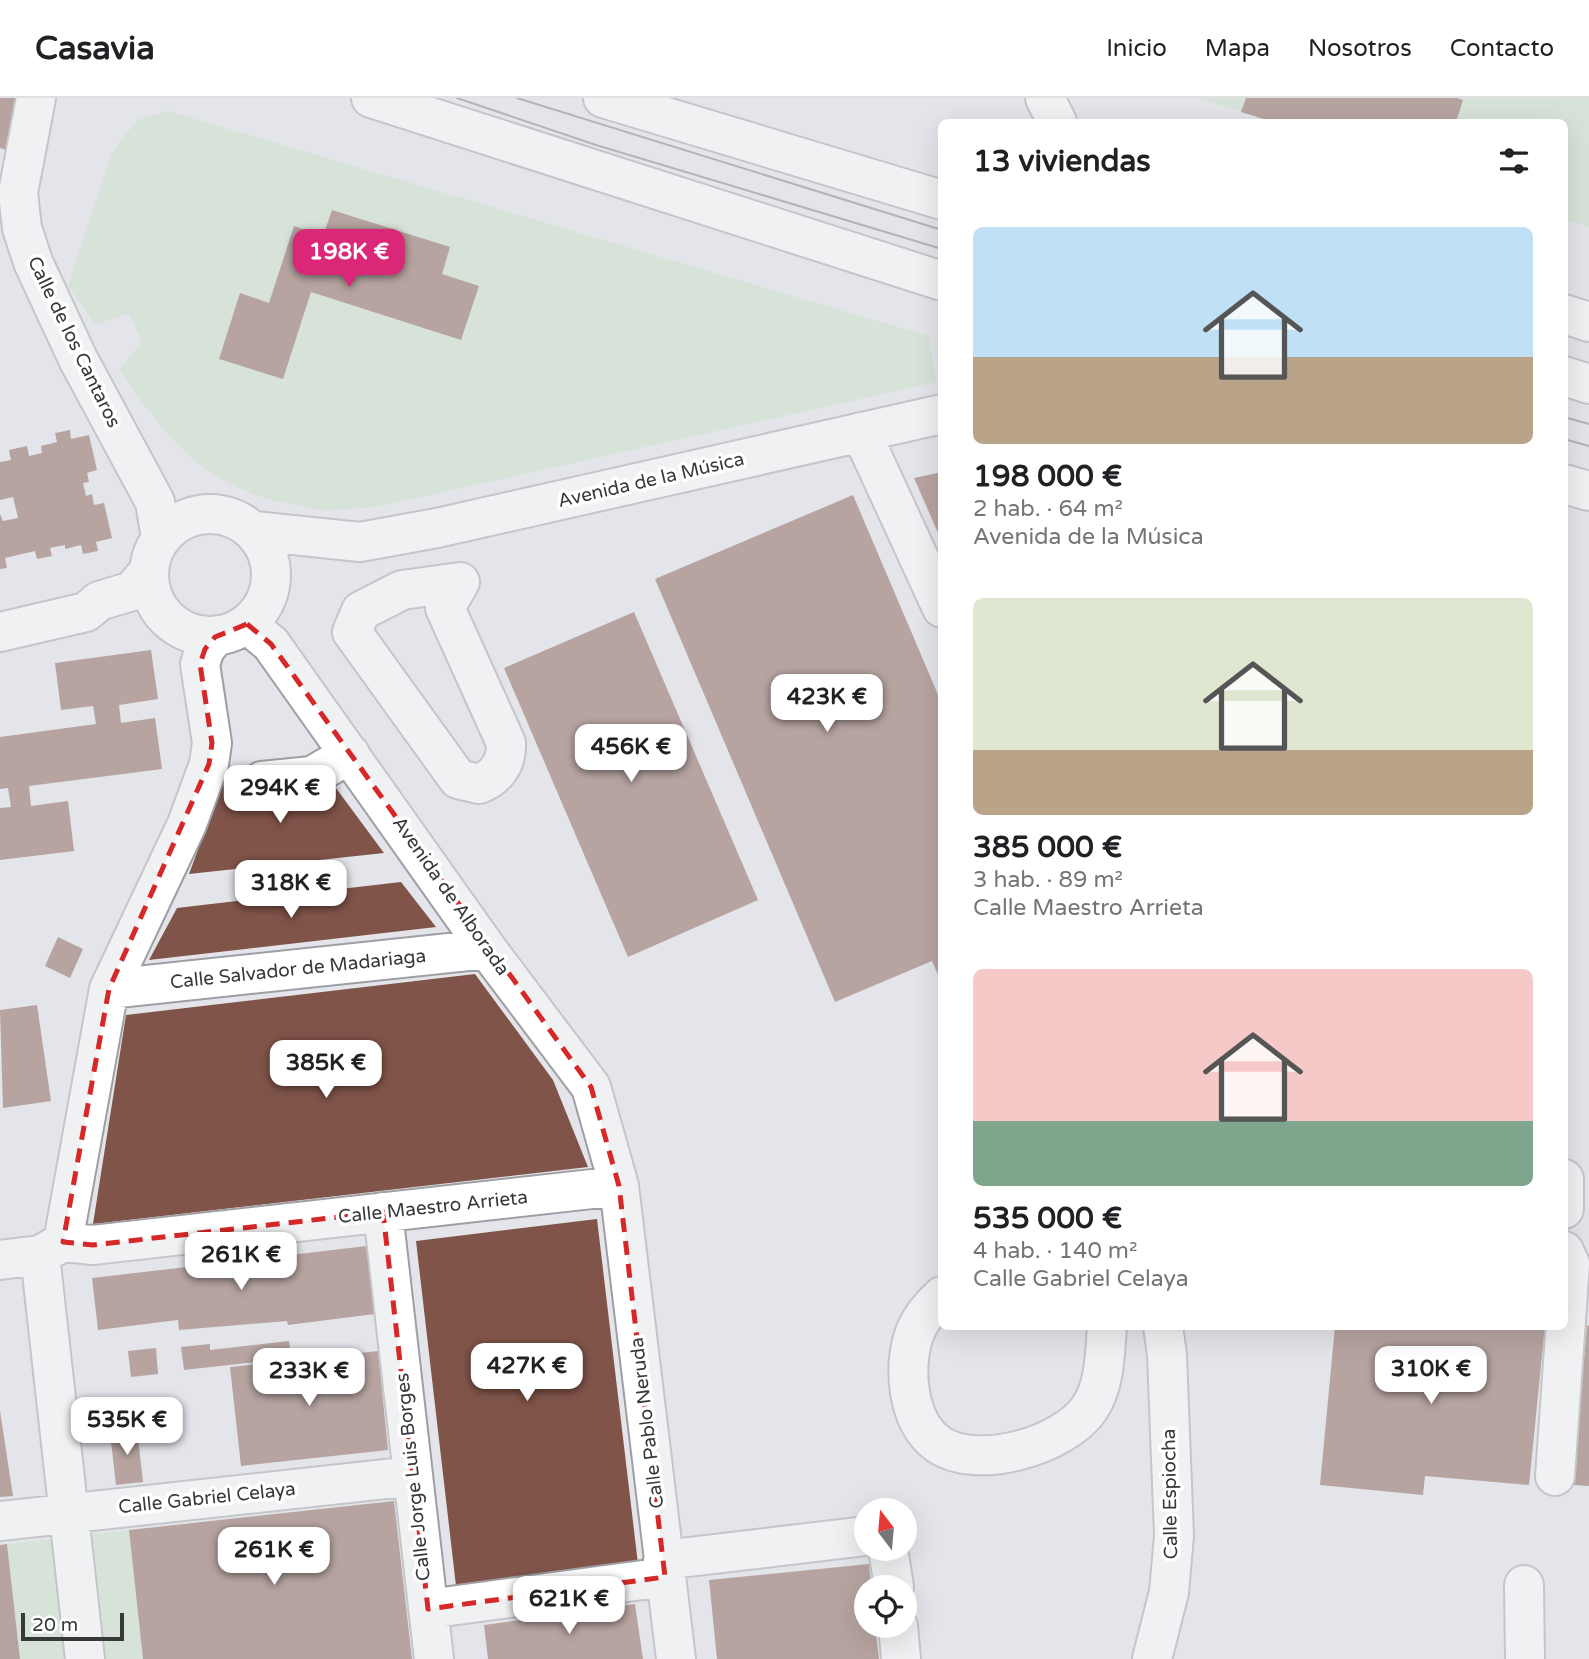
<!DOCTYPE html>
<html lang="es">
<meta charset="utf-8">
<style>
:root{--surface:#fff;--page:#f6f6f6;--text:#202124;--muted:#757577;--line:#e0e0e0;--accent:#db2777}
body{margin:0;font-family:"Varela Round",sans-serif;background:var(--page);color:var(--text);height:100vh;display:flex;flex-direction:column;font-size:26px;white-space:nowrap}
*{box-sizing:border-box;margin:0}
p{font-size:23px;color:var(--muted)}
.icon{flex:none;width:38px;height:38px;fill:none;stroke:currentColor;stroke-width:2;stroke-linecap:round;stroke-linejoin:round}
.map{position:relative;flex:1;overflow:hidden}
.sheet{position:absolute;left:938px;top:21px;width:630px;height:1211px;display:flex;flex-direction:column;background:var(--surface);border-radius:10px;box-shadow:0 7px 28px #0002}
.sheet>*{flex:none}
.needle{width:46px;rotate:344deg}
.buttons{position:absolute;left:854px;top:1400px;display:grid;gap:14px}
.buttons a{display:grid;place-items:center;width:63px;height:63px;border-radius:50%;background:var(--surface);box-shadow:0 7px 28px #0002;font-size:35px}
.scale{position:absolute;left:21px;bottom:18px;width:103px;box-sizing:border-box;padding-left:7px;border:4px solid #37383a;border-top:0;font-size:19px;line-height:24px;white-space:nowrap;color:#37383a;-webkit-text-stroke:5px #fff;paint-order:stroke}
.price{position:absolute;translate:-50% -60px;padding:0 16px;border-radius:14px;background:#fff;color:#222;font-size:23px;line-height:46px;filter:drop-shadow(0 2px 4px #0008)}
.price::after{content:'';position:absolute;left:50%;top:42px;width:21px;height:16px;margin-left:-10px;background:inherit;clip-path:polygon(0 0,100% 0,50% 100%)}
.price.on{background:var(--accent);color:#fff}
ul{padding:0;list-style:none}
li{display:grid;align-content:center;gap:14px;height:371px;padding:0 35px}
li span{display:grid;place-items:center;height:217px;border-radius:10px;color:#555}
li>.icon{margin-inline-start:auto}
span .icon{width:126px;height:126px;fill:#fffc;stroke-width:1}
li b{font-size:30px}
h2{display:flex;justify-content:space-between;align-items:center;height:84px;padding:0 35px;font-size:30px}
header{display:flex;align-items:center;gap:42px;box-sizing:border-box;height:98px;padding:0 35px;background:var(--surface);border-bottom:2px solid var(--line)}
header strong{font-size:33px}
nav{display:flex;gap:38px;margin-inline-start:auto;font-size:24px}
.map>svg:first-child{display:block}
.green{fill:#c7e0c5}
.building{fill:#805449}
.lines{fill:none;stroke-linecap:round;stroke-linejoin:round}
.minor-casing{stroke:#9d9fa4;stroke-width:42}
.major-casing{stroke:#9d9fa4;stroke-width:42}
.minor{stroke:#fff;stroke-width:38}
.major{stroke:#fff;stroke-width:38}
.tram{stroke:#77797c;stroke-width:2}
.marked{fill:none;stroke:#d62828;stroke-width:5;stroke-dasharray:14 9;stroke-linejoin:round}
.labels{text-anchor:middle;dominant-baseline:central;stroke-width:7;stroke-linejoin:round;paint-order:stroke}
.street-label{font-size:19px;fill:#37383a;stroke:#fff}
</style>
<header>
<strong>Casavia</strong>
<nav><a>Inicio</a><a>Mapa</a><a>Nosotros</a><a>Contacto</a></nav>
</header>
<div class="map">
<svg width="1589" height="1561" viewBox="0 0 1589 1561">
<rect width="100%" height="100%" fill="#e3e5ea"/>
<path class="green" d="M 1196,0 L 1589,0 L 1589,129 L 1565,121 L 1564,24 L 1274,24 Z
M 168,13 L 928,238 L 937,284 L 381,408 C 363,410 345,412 327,412 C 315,412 302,408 290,406 C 206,391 164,338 119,271 L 142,245 L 129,215 L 95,227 L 68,188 L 113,53 L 137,22 Z
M 129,1432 L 143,1561 L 20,1561 L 7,1446 Z"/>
<path class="building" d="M 0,0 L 20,0 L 12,54 L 0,50 Z
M 1246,0 L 1457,0 L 1463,2 L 1456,24 L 1274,24 L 1241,14 Z
M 332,112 L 450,149 L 442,176 L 479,188 L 461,242 L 311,194 L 283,281 L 219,261 L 240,195 L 269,205 L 294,128 L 323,138 Z
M 70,332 L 71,341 L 89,337 L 97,372 L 87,375 L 89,384 L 83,385 L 86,398 L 92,396 L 94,407 L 104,405 L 112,440 L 96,444 L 98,453 L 83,456 L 81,447 L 65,451 L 65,447 L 50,450 L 52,458 L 37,461 L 35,453 L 5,460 L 7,470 L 0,471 L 0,416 L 3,423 L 18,420 L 13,399 L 0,402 L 0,364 L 11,362 L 9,352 L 27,348 L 29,358 L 42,355 L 41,348 L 57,344 L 55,335 Z
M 942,374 L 942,444 L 914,380 Z
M 853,397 L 942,606 L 942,886 L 932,863 L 835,904 L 655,481 Z
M 634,514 L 758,802 L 628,859 L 504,570 Z
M 151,552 L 158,601 L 119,607 L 121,625 L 155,620 L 162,671 L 29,688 L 31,708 L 68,703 L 74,753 L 0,762 L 0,710 L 11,709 L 8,690 L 0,691 L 0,639 L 96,626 L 93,608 L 61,612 L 55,565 Z
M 261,675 L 330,682 L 384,755 L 189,776 L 225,679 Z
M 401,784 L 436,829 L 149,862 L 177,810 Z
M 58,839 L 83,851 L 70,880 L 45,868 Z
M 475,876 L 553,982 L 588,1069 L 93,1126 L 126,917 Z
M 37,907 L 51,1003 L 3,1010 L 0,912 Z
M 597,1121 L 638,1466 L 456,1488 L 416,1143 Z
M 367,1148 L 375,1216 L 288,1227 L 287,1223 L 179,1232 L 178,1222 L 98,1232 L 92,1180 Z
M 1587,1227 L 1589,1228 L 1589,1388 L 1573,1387 Z
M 1335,1228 L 1545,1228 L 1529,1387 L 1425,1378 L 1423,1397 L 1320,1387 Z
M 289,1243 L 291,1260 L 184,1272 L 181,1249 L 210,1246 L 210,1252 Z
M 156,1250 L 158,1276 L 131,1279 L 128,1253 Z
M 378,1253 L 388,1352 L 241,1368 L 230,1269 Z
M 0,1313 L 13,1398 L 0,1399 Z
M 137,1331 L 143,1384 L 116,1387 L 110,1334 Z
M 394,1403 L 412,1561 L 143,1561 L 129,1432 Z
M 7,1446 L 20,1561 L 0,1561 L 0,1447 Z
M 869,1466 L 871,1489 L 866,1489 L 866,1528 L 875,1528 L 879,1561 L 717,1561 L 709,1482 Z
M 635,1506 L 643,1561 L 488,1561 L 484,1527 Z"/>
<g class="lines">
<defs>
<path id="minor" d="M 36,0 L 18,95 L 22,130 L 33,164 L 78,261 L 155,404 L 161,440
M 1045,0 L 1057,24
M 1564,216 L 1589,224
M 861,334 L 942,510
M149 477a61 61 0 1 1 122 0a61 61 0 1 1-122 0Z
M 254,433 L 360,444 L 437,430 L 942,316
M 460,484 L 445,510 L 506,645 C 507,665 497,679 479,686 L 458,681 L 352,534 L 361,513 L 402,492 Z
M 247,526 L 271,546 L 487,851 L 591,989 L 619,1088 L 676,1561
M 0,534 L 86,514 L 99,503 L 132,493 L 149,473
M 262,683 L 312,678 L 350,656
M 109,891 L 487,851
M 1564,1081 L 1564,1111
M 383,1114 L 434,1561
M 63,1144 L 109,891 L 187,726 L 209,666 L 212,645 L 200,566 L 205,551 L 215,539
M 40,1157 L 85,1561
M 0,1162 L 40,1157 L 63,1144 L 93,1147 L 619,1088
M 942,1198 C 931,1208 922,1218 916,1232 C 902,1265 906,1323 938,1346 C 977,1373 1063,1348 1089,1311 C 1105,1288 1105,1256 1107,1228
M 1555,1378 L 1570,1166 L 1564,1153
M 0,1423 L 413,1378
M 888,1451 L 894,1489
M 663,1462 L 866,1438
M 1524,1487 L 1525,1561
M 428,1511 L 665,1479
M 898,1528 L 901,1561
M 1152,1561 L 1169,1494 L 1174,1438 L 1167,1257 L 1163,1228"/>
<path id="major" d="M 371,0 L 942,183
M 603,0 L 942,102
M 1564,278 L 1589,286
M 1564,386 L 1589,393"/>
</defs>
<use href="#minor" class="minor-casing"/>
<use href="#major" class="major-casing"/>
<use href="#minor" class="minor"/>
<use href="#major" class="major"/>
<path class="tram" d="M 457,0 L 596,47 L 942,151
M 517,0 L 942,132
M 1564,319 L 1589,326
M 1564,341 L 1589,348"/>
</g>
<path d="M0 0H1589V1561H0ZM 247,526 L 271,546 L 591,989 L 619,1088 L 665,1479 L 428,1511 L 383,1114 L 93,1147 L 63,1144 L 109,891 L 209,666 L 212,645 L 200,566 L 205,551 L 215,539 Z" fill="#e3e5ea" fill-opacity=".55" fill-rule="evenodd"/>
<path class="marked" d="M 247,526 L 271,546 L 591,989 L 619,1088 L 665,1479 L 428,1511 L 383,1114 L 93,1147 L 63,1144 L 109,891 L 209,666 L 212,645 L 200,566 L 205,551 L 215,539 Z"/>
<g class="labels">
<g class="street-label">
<text transform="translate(74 244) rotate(64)">Calle de los Cantaros</text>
<text transform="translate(651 382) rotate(-13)">Avenida de la Música</text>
<text transform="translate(451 798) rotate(55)">Avenida de Alborada</text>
<text transform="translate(298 871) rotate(-6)">Calle Salvador de Madariaga</text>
<text transform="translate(433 1109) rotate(-6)">Calle Maestro Arrieta</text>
<text transform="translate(647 1325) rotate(-97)">Calle Pablo Neruda</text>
<text transform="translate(413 1379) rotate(-96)">Calle Jorge Luis Borges</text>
<text transform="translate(1170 1396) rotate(-91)">Calle Espiocha</text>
<text transform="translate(207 1400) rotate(-6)">Calle Gabriel Celaya</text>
</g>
</g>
</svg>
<div class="buttons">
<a><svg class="needle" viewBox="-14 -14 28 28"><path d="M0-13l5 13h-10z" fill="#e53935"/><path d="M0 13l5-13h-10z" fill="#757577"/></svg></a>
<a><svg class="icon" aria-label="locate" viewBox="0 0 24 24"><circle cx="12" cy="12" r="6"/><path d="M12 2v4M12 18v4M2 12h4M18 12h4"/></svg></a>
</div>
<div class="scale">20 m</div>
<b class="price on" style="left:349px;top:191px">198K €</b>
<b class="price" style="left:827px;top:636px">423K €</b>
<b class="price" style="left:631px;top:686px">456K €</b>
<b class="price" style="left:280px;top:727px">294K €</b>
<b class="price" style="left:291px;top:822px">318K €</b>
<b class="price" style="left:326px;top:1002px">385K €</b>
<b class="price" style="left:241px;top:1194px">261K €</b>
<b class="price" style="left:527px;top:1305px">427K €</b>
<b class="price" style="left:1431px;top:1308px">310K €</b>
<b class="price" style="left:309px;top:1310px">233K €</b>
<b class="price" style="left:127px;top:1359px">535K €</b>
<b class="price" style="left:274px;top:1489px">261K €</b>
<b class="price" style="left:569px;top:1538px">621K €</b>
<section class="sheet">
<h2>13 viviendas<svg class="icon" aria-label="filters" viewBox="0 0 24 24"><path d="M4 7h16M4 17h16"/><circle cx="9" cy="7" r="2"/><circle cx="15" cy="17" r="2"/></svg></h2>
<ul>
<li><span style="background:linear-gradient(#bfe0f5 60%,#b9a48a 0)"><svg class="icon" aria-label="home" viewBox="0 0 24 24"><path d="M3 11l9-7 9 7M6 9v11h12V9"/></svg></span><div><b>198 000 €</b><p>2 hab. · 64 m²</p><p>Avenida de la Música</p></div></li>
<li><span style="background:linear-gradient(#dfe7d0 70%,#b9a48a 0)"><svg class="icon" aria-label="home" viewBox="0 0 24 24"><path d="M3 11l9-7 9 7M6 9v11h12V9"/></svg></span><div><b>385 000 €</b><p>3 hab. · 89 m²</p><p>Calle Maestro Arrieta</p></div></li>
<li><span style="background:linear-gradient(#f6c9c9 70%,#7fa58c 0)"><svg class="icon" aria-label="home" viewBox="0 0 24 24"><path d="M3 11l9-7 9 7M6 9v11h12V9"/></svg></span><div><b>535 000 €</b><p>4 hab. · 140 m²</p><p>Calle Gabriel Celaya</p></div></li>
</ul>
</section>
</div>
